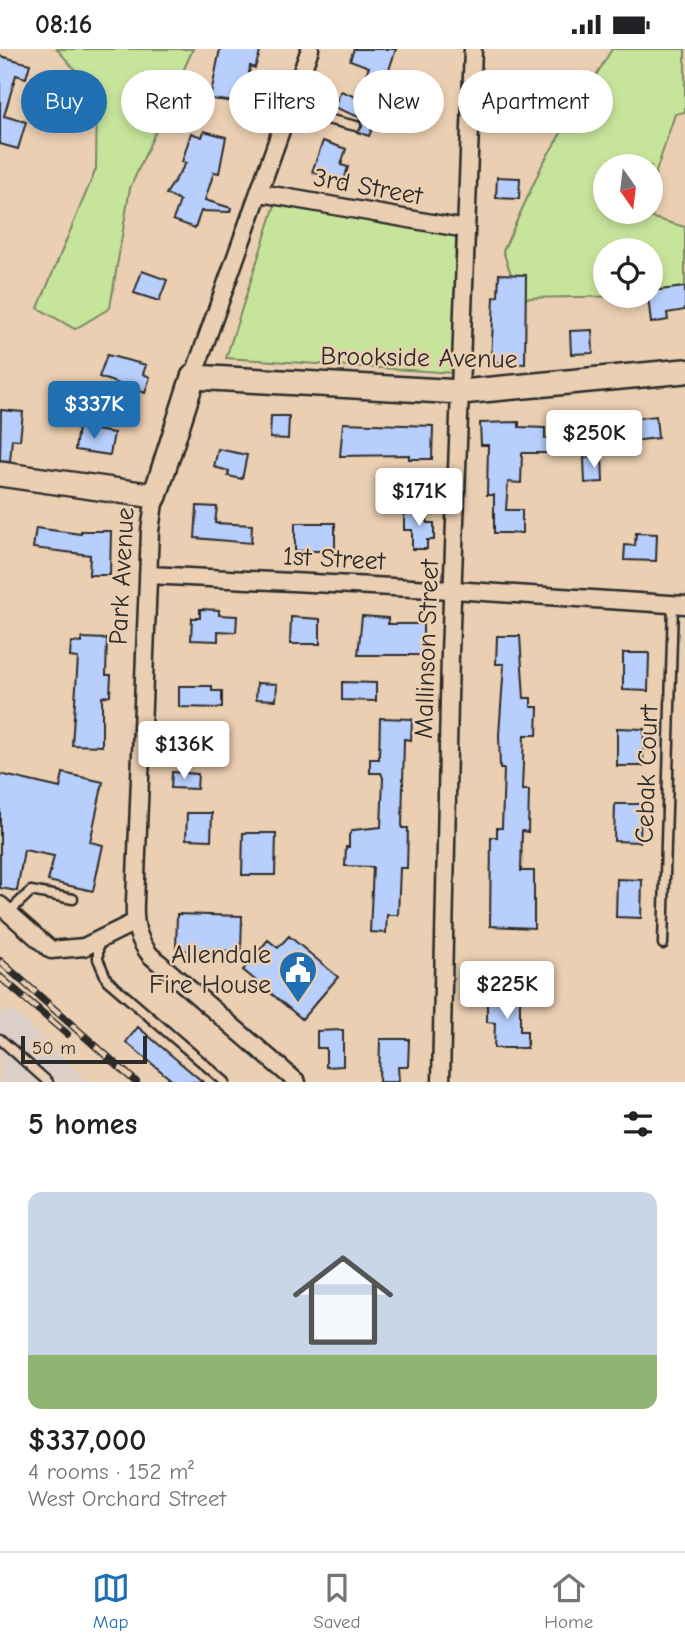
<!DOCTYPE html>
<meta charset="utf-8">
<style>
:root{--surface:#fff;--page:#f2f2f2;--text:#202124;--muted:#757577;--line:#e0e0e0;--accent:#1f6fb2}
body{margin:0;font-family:"Comic Neue",sans-serif;background:var(--page);color:var(--text);height:100vh;display:flex;flex-direction:column;font-size:26px;white-space:nowrap}
*{box-sizing:border-box;margin:0}
p{font-size:23px;color:var(--muted)}
.icon{flex:none;width:38px;height:38px;fill:none;stroke:currentColor;stroke-width:2;stroke-linecap:round;stroke-linejoin:round}
.map{position:relative;height:1033px;overflow:hidden}
.details{display:flex;flex-direction:column;background:var(--surface);flex:1}
.details>*{flex:none}
.guide{position:absolute;left:21px;top:21px;width:644px;height:63px;display:flex;gap:14px}
.needle{width:46px;rotate:166deg}
.buttons{position:absolute;left:593px;top:105px;display:grid;gap:14px}
.buttons a{display:grid;place-items:center;width:70px;height:70px;border-radius:50%;background:var(--surface);box-shadow:0 4px 10px #0003;font-size:35px}
.scale{position:absolute;left:21px;bottom:18px;width:126px;box-sizing:border-box;padding-left:7px;border:4px solid #2b2b2b;border-top:0;font-size:19px;line-height:24px;white-space:nowrap;color:#2b2b2b;-webkit-text-stroke:5px #ebcfb2;paint-order:stroke}
.price{position:absolute;translate:-50% -60px;padding:0 16px;border-radius:7px;background:#fff;color:#222;font-size:23px;line-height:46px;filter:drop-shadow(0 2px 4px #0008)}
.price::after{content:'';position:absolute;left:50%;top:42px;width:21px;height:16px;margin-left:-10px;background:inherit;clip-path:polygon(0 0,100% 0,50% 100%)}
.price.current{background:var(--accent);color:#fff}
ul{padding:0;list-style:none}
li{display:grid;align-content:center;gap:14px;height:371px;padding:0 28px}
li span{display:grid;place-items:center;height:217px;border-radius:14px;color:#555}
li>.icon{margin-inline-start:auto}
span .icon{width:126px;height:126px;fill:#fffc;stroke-width:1}
li b{font-size:30px}
h2{display:flex;justify-content:space-between;align-items:center;height:84px;padding:0 28px;font-size:30px}
.pill{padding:0 24px;border-radius:32px;background:var(--surface);box-shadow:0 4px 10px #0003;font-size:24px;line-height:63px}
.pill.current{background:var(--accent);color:#fff}
.status{display:flex;justify-content:space-between;align-items:center;height:49px;padding:0 35px;background:var(--surface);direction:ltr}
.status svg{height:19px;fill:currentColor}
.tabs{display:flex;justify-content:space-around;align-items:center;height:98px;border-top:2px solid var(--line);background:var(--surface);font-size:19px;color:var(--muted)}
.tabs a{display:grid;justify-items:center;gap:4px}
.tabs .current{color:var(--accent)}
.map>svg:first-child{display:block}
.built{fill:#dccfc8}
.green{fill:#c7e49b;stroke:#798863;stroke-width:2}
.building{fill:#b8cffd;stroke:#2b2b2b;stroke-width:2}
.lines{fill:none;stroke-linecap:round;stroke-linejoin:round}
.service-casing{stroke:#2b2b2b;stroke-width:13}
.minor-casing{stroke:#2b2b2b;stroke-width:21}
.secondary-casing{stroke:#2b2b2b;stroke-width:28}
.service{stroke:#ebcfb2;stroke-width:8}
.minor{stroke:#ebcfb2;stroke-width:16}
.secondary{stroke:#ebcfb2;stroke-width:23}
.rail-casing{stroke:#2b2b2b;stroke-width:8}
.rail{stroke:#ebcfb2;stroke-width:5;stroke-dasharray:16;stroke-linecap:butt}
.labels{text-anchor:middle;dominant-baseline:central;stroke-width:5;stroke-linejoin:round;paint-order:stroke}
.street-label{font-size:26px;fill:#2b2b2b;stroke:#ebcfb2}
.poi-label{font-size:26px;fill:#2b2b2b;stroke:#ebcfb2;text-anchor:end}
</style>
<div class="status"><b>08:16</b><svg viewBox="0 0 49 12"><path d="M0 12V9h3v3zM5 12V6h3v6zM10 12V3h3v9zM15 12V0h3v12zM26 1h20v11H26zM47 4h2v5h-2z"/></svg></div>
<div class="map">
<svg width="685" height="1033" viewBox="0 0 685 1033">
<rect width="100%" height="100%" fill="#ebcfb2"/>
<filter id="ink" filterUnits="userSpaceOnUse"><feTurbulence type="fractalNoise" baseFrequency=".0143" numOctaves="2"/><feDisplacementMap in="SourceGraphic" scale="14" xChannelSelector="R" yChannelSelector="G"/><feConvolveMatrix kernelMatrix="1 2 1 2 8 2 1 2 1" color-interpolation-filters="sRGB"/></filter>
<g filter="url(#ink)">
<path class="built" d="M 10,959 L 87,1032 L 87,1033 L 0,1033 L 0,965 Z"/>
<path class="green" d="M 57,0 L 193,0 L 130,139 L 110,259 L 75,280 L 38,259 L 96,120 L 97,46 Z
M 612,0 L 685,0 L 685,63 L 675,65 L 651,138 L 651,117 L 606,117 L 606,163 L 646,163 L 646,167 L 685,178 L 685,237 L 651,244 L 651,201 L 606,201 L 606,247 L 641,247 L 519,249 L 503,202 L 543,114 Z
M 275,156 L 456,185 L 454,324 L 226,309 Z"/>
<path class="building" d="M 220,0 L 261,0 L 255,19 L 250,17 L 245,54 L 210,50 Z
M 354,0 L 396,0 L 380,47 L 384,49 L 369,87 L 357,83 L 362,78 L 359,68 L 334,58 L 341,42 L 356,48 L 369,18 L 350,11 Z
M 0,7 L 30,15 L 26,29 L 16,26 L 4,67 L 26,73 L 18,100 L 0,95 Z
M 547,30 L 563,31 L 562,61 L 553,60 L 553,75 L 515,74 L 516,53 L 521,53 L 522,31 Z
M 204,82 L 226,88 L 219,124 L 214,123 L 205,151 L 231,159 L 230,163 L 201,162 L 195,179 L 173,171 L 180,152 L 166,145 L 186,114 L 182,113 L 191,84 L 202,88 Z
M 323,92 L 346,100 L 341,116 L 348,118 L 343,134 L 312,123 Z
M 497,128 L 520,129 L 519,150 L 496,149 Z
M 142,222 L 167,231 L 159,252 L 134,244 Z
M 499,225 L 526,226 L 525,315 L 491,313 L 494,248 L 498,247 Z
M 685,238 L 685,261 L 667,264 L 668,271 L 651,274 L 648,247 L 651,247 L 651,242 Z
M 592,281 L 593,304 L 571,305 L 570,282 Z
M 107,306 L 146,316 L 143,325 L 150,328 L 145,344 L 99,328 Z
M 1,361 L 23,363 L 20,391 L 12,390 L 10,412 L 0,411 Z
M 271,367 L 289,367 L 288,390 L 270,389 Z
M 656,367 L 658,389 L 624,393 L 621,371 Z
M 519,373 L 519,378 L 545,379 L 545,389 L 561,389 L 561,404 L 522,404 L 521,434 L 508,433 L 506,461 L 522,461 L 522,484 L 494,484 L 494,446 L 487,446 L 488,396 L 481,396 L 480,374 Z
M 343,374 L 433,377 L 432,410 L 409,410 L 409,406 L 340,407 Z
M 78,378 L 114,384 L 110,406 L 75,401 Z
M 218,400 L 247,406 L 242,430 L 228,427 L 229,422 L 214,418 Z
M 602,408 L 603,433 L 585,434 L 584,409 Z
M 197,457 L 217,458 L 215,474 L 252,476 L 251,494 L 195,489 Z
M 404,461 L 427,461 L 427,474 L 434,474 L 434,491 L 427,491 L 427,500 L 412,500 L 412,481 L 404,481 Z
M 295,474 L 335,474 L 335,502 L 295,502 Z
M 36,479 L 81,485 L 81,482 L 111,482 L 110,526 L 89,526 L 90,506 L 33,499 Z
M 636,484 L 657,485 L 656,512 L 624,511 L 625,496 L 635,497 Z
M 200,560 L 219,561 L 219,566 L 237,567 L 236,583 L 218,582 L 218,592 L 191,591 L 192,569 L 200,569 Z
M 362,567 L 388,569 L 388,575 L 423,575 L 423,606 L 358,606 Z
M 291,568 L 320,570 L 320,595 L 290,595 Z
M 497,587 L 520,587 L 524,649 L 531,649 L 531,658 L 538,658 L 537,686 L 524,686 L 522,741 L 529,741 L 528,783 L 522,782 L 521,822 L 534,822 L 534,879 L 490,877 L 491,788 L 497,788 L 497,779 L 502,779 L 504,720 L 500,720 L 499,686 L 504,615 L 496,615 Z
M 82,589 L 107,590 L 106,626 L 111,626 L 110,646 L 102,648 L 102,697 L 72,696 L 78,609 L 70,608 L 71,593 L 82,594 Z
M 623,604 L 649,604 L 648,642 L 623,641 Z
M 342,633 L 376,634 L 376,652 L 342,651 Z
M 257,634 L 277,635 L 276,651 L 256,650 Z
M 179,637 L 212,637 L 212,642 L 222,642 L 222,659 L 179,658 Z
M 380,669 L 412,670 L 411,691 L 404,690 L 402,779 L 408,779 L 407,819 L 400,819 L 398,866 L 387,866 L 386,884 L 370,883 L 373,818 L 345,817 L 346,798 L 349,798 L 349,786 L 353,781 L 381,778 L 383,729 L 381,724 L 370,724 L 370,710 L 379,710 Z
M 617,679 L 644,680 L 643,717 L 617,717 Z
M 172,723 L 198,725 L 197,740 L 171,739 Z
M 63,724 L 103,733 L 90,793 L 103,796 L 93,842 L 48,832 L 54,807 L 24,801 L 17,842 L 0,839 L 0,725 L 60,739 Z
M 615,755 L 641,755 L 640,793 L 614,792 Z
M 187,764 L 212,764 L 211,791 L 186,790 Z
M 243,784 L 276,784 L 275,826 L 242,826 Z
M 617,830 L 642,831 L 641,869 L 616,868 Z
M 177,865 L 242,867 L 241,902 L 176,901 Z
M 289,887 L 338,928 L 302,970 L 243,921 L 268,891 L 278,899 Z
M 494,944 L 520,944 L 520,982 L 527,982 L 527,999 L 494,999 L 495,974 L 487,973 L 487,950 L 494,950 Z
M 138,978 L 203,1033 L 174,1033 L 126,993 Z
M 343,981 L 343,1017 L 326,1018 L 326,999 L 317,999 L 317,982 Z
M 380,990 L 409,990 L 408,1018 L 398,1018 L 399,1033 L 379,1033 Z"/>
<g class="lines">
<defs>
<path id="service" d="M 289,61 L 356,77
M 8,864 L 31,842 L 73,850
M 98,893 L 98,910 L 107,931 L 225,1033
M 663,895 L 673,556
M 0,990 L 48,1033"/>
<path id="minor" d="M 261,144 L 466,180
M 193,328 L 310,0
M 155,447 L 150,482 L 135,853 C 134,875 137,889 150,906 L 297,1033
M 148,526 L 453,541 L 685,556
M 0,856 L 51,901 L 84,898 L 135,873
M 441,1033 L 450,604 L 473,0"/>
<path id="secondary" d="M 0,425 L 155,447 L 193,328 L 461,343 L 685,322"/>
</defs>
<use href="#service" class="service-casing"/>
<use href="#minor" class="minor-casing"/>
<use href="#secondary" class="secondary-casing"/>
<use href="#service" class="service"/>
<use href="#minor" class="minor"/>
<use href="#secondary" class="secondary"/>
<defs>
<path id="rail" d="M 0,912 L 136,1033
M 0,928 L 67,985"/>
</defs>
<use href="#rail" class="rail-casing"/>
<use href="#rail" class="rail"/>
</g>
</g>
<defs>
<symbol id="civic-pin" viewBox="-11 -11 22 30"><path d="M0 17L-7.5 6A9.5 9.5 0 1 1 7.5 6Z" fill="#1f6fb2" stroke="#ebcfb2"/><path d="M-.6-6.5H3V-4.5H.6V-3L4-1V1h2V6H-6V1h2V-1L-.6-3ZM-1.2 2.5V6h2.4V2.5Z" fill="#fff"/></symbol>
</defs>
<g fill-rule="evenodd">
<use href="#civic-pin" x="276" y="899" width="44" height="60"/>
</g>
<g class="labels">
<g class="street-label">
<text transform="translate(368 138) rotate(10)">3rd Street</text>
<text transform="translate(419 309) rotate(1)">Brookside Avenue</text>
<text transform="translate(334 510) rotate(3)">1st Street</text>
<text transform="translate(122 527) rotate(-87)">Park Avenue</text>
<text transform="translate(427 600) rotate(-88)">Mallinson Street</text>
<text transform="translate(647 725) rotate(-88)">Cebak Court</text>
</g>
<g class="poi-label">
<text x="271" y="906">Allendale<tspan x="271" dy="30">Fire House</tspan></text>
</g>
</g>
</svg>
<div class="buttons">
<a><svg class="needle" viewBox="-14 -14 28 28"><path d="M0-13l5 13h-10z" fill="#e53935"/><path d="M0 13l5-13h-10z" fill="#757577"/></svg></a>
<a><svg class="icon" aria-label="locate" viewBox="0 0 24 24"><circle cx="12" cy="12" r="6"/><path d="M12 2v4M12 18v4M2 12h4M18 12h4"/></svg></a>
</div>
<div class="scale">50 m</div>
<b class="price current" style="left:94px;top:392px">$337K</b>
<b class="price" style="left:594px;top:421px">$250K</b>
<b class="price" style="left:419px;top:479px">$171K</b>
<b class="price" style="left:184px;top:732px">$136K</b>
<b class="price" style="left:507px;top:972px">$225K</b>
<div class="guide">
<a class="pill current">Buy</a>
<a class="pill">Rent</a>
<a class="pill">Filters</a>
<a class="pill">New</a>
<a class="pill">Apartment</a>
</div>
</div>
<section class="details">
<h2>5 homes<svg class="icon" aria-label="filters" viewBox="0 0 24 24"><path d="M4 7h16M4 17h16"/><circle cx="9" cy="7" r="2"/><circle cx="15" cy="17" r="2"/></svg></h2>
<ul>
<li><span style="background:linear-gradient(#c9d6e8 75%,#8fb573 0)"><svg class="icon" aria-label="home" viewBox="0 0 24 24"><path d="M3 11l9-7 9 7M6 9v11h12V9"/></svg></span><div><b>$337,000</b><p>4 rooms · 152 m²</p><p>West Orchard Street</p></div></li>
</ul>
</section>
<nav class="tabs">
<a class="current"><svg class="icon" aria-label="map" viewBox="0 0 24 24"><path d="M3 6l6-2 6 2 6-2v14l-6 2-6-2-6 2zM9 4v14M15 6v14"/></svg>Map</a>
<a><svg class="icon" aria-label="saved" viewBox="0 0 24 24"><path d="M7 4h10v16l-5-4-5 4z"/></svg>Saved</a>
<a><svg class="icon" aria-label="home" viewBox="0 0 24 24"><path d="M3 11l9-7 9 7M6 9v11h12V9"/></svg>Home</a>
</nav>
